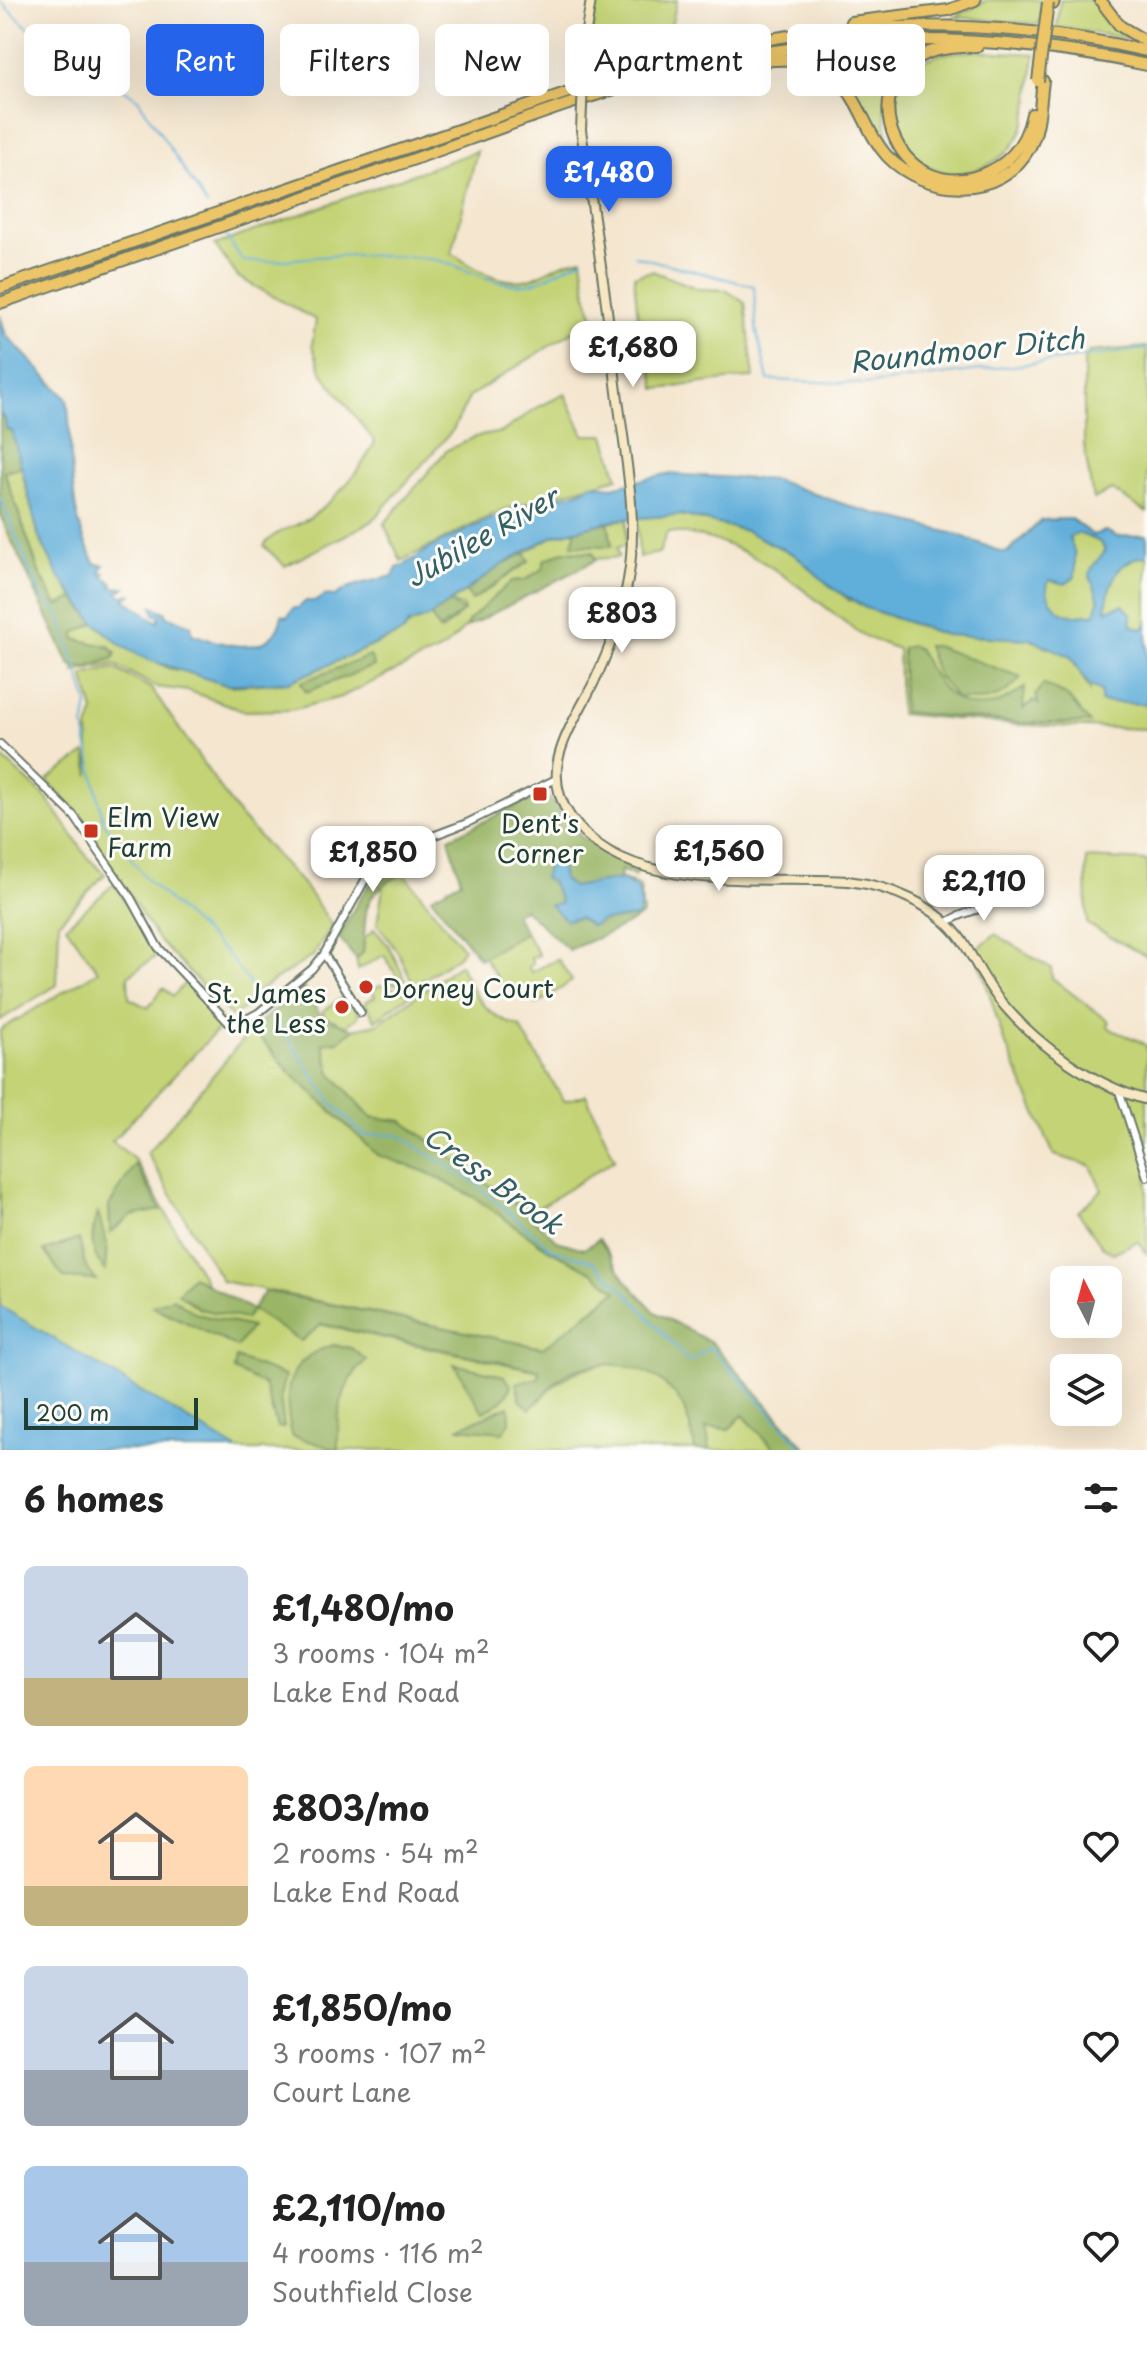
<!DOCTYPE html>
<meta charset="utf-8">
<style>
:root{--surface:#fff;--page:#f6f6f6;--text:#222;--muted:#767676;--accent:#2563eb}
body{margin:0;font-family:"Playpen Sans",sans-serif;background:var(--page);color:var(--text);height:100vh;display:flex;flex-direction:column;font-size:30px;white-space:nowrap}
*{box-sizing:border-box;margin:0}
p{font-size:26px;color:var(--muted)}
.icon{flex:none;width:44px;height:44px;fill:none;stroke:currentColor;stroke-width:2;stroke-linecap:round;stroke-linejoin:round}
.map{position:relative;height:1450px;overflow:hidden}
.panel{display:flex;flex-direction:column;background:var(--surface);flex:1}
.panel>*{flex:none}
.hud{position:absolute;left:24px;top:24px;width:1100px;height:72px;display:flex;gap:16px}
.needle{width:52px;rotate:354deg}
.fabs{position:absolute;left:1050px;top:1266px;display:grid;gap:16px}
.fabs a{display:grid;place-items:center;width:72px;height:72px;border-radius:12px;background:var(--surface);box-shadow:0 8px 32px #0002;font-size:40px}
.scale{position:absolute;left:24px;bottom:20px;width:174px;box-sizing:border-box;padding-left:8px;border:4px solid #1f3d34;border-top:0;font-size:22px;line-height:28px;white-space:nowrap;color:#1f3d34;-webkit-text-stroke:6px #fdfcf7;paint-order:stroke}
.price{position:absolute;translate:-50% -68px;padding:0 18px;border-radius:16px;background:#fff;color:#222;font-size:26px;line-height:52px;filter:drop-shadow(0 2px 4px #0008)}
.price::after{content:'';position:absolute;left:50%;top:48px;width:24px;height:18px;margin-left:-12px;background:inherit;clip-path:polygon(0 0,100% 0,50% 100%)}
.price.on{background:var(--accent);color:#fff}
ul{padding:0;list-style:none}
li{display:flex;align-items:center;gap:24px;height:200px;padding:0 24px}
li span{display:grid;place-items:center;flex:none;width:224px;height:160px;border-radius:12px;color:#555}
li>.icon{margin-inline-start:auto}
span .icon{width:96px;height:96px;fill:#fffc;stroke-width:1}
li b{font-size:34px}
h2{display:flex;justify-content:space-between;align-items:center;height:96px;padding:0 24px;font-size:34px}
.tag{padding:0 28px;border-radius:12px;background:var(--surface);box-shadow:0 8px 32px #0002;font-size:28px;line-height:72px}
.tag.on{background:var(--accent);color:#fff}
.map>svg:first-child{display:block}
.green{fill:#c3d375;stroke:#718854;stroke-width:2}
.forest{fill:#9ab566;stroke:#5c794d;stroke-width:2}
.water{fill:#61aeda;stroke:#407687;stroke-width:2;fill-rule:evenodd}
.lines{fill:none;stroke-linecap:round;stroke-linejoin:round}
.stream{stroke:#61aeda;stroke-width:2}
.street-casing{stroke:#6a786a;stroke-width:10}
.secondary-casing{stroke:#6a786a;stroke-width:12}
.highway-casing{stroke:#6a786a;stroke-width:14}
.street{stroke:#fff;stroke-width:6}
.secondary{stroke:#f7e8c3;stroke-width:8}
.highway{stroke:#ecc569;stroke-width:10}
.secondary-bridge-casing{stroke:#6a786a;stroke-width:12;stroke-linecap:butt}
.highway-bridge-casing{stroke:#6a786a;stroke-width:14;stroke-linecap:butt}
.secondary-bridge{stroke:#f7e8c3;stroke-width:8}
.highway-bridge{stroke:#ecc569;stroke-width:10}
.poi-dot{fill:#c8321e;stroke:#fdfcf7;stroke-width:3}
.labels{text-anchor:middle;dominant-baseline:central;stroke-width:6;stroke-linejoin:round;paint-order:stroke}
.poi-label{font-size:26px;fill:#1f3d34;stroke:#fdfcf7;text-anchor:start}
.water-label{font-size:28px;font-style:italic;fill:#335f66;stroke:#fdfcf7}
</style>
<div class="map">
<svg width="1147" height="1450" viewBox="0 0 1147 1450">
<rect width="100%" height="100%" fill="#fdfcf7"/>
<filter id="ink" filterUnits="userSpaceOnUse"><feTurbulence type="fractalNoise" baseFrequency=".0125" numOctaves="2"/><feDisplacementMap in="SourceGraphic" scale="16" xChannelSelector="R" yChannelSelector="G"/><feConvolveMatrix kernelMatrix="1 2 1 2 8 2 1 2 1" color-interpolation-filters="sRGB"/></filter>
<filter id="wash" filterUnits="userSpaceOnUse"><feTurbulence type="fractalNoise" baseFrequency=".006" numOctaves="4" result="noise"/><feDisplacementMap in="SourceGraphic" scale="32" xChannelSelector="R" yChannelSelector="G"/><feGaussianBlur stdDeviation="1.8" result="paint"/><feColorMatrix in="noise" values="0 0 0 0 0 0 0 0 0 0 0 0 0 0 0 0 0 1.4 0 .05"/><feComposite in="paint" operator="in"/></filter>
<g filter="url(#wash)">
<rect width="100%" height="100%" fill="#f4e6cf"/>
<path class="green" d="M 619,0 L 633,5 L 677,0 L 666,49 L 588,76 L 595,10 L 600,1 Z
M 987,0 L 1042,0 L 1039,24 L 955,17 Z
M 1060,0 L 1096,0 L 1106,17 L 1130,39 L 1057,27 Z
M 920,47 C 901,70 879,94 886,126 C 888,136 893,146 896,156 L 881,140 L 846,77 L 807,57 L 818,53 Z
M 981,51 L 1035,54 C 1031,80 1031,109 1021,132 C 1013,150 998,161 981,168 C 908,198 858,95 927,59 C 943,51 963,52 981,51 Z
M 477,151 L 452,253 C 474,269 506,289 535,277 C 551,270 563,261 582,258 L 587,297 L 598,328 L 572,332 L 470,396 L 453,430 L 371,522 L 285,566 L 264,546 C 274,529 296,528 311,517 C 337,498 360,471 375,442 L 322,373 L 312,345 L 316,320 L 238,277 L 215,245 Z
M 652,271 L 699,289 L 726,290 L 745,303 L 754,378 C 719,379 690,386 656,389 L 646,346 L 640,341 L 634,276 Z
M 1147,347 L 1147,513 L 1112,490 L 1093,499 L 1084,445 L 1084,360 L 1089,352 Z
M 565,394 L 584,435 L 605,435 L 618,478 L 502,510 L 401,561 L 384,524 L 447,450 L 475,437 L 502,432 L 538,407 Z
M 21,467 L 39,538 L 74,598 L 58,607 L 39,572 L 4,471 Z
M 682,515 L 746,531 L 795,555 L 850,601 L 857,596 L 1017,634 L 1070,656 L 1090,690 L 1090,684 L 1147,677 L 1147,729 L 1017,725 L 900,714 L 898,649 C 885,644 869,640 858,632 C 799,588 746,535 667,532 L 659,553 L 639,557 L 637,518 Z
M 627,519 L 626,546 L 617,547 L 619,557 L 596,559 L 593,552 L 565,551 L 545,560 L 544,568 L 525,580 L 512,581 L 444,648 L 341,697 L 291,710 L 245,711 L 189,691 L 156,687 L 114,664 L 75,672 L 74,668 L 114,658 L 116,653 L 110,647 L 75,639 L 74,633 L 96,623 L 122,646 L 170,669 L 183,670 L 231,686 L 289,682 L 404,632 C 410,620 421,621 430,616 L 442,631 L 464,611 L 462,606 L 450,603 L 466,591 L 472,600 L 529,562 L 525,553 L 554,536 L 576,530 L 573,545 L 612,546 L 608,522 Z
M 1071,519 L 1093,535 L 1106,531 L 1117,537 L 1147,535 L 1147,633 L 1102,617 L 1097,589 L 1099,614 L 1095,617 C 1043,618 1036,590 1007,552 L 1042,520 Z
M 114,668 L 151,688 L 239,815 L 305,887 L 332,925 L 314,955 L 255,993 L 255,1001 L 232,1017 L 158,940 L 83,821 L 47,780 L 86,753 L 90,776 L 88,729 L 94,711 L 83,675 Z
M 0,756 L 46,797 L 89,859 L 105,874 L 59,922 L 57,985 L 0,1020 Z
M 1086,858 L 1147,861 L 1147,957 L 1087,924 Z
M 403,872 L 463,948 L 458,956 L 414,986 L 399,954 L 377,923 L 384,883 Z
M 115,883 L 141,931 L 158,955 L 128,976 L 129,998 L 148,1008 L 163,988 L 173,996 L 186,982 L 224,1023 L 112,1141 L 135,1160 L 208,1286 L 252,1310 L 539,1371 L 538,1402 C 574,1357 639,1348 677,1397 C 688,1411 692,1433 695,1450 L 238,1450 L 0,1306 L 0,1030 L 98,971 L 66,926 Z
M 374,929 L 388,945 L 409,987 L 391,983 L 398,978 L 384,955 L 358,970 L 356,959 L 363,953 L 364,939 Z
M 525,932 L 539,955 L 531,958 L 533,964 L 528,967 L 532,972 L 558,959 L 572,981 L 537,1004 L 526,987 L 518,993 L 513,985 L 505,990 L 484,957 Z
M 995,934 L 1051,968 L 1052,978 L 1109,1022 L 1107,1026 C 1119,1037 1136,1035 1147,1047 L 1147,1254 L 1138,1241 L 1113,1253 L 1102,1246 L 1078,1212 L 1102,1190 L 1091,1166 L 1054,1155 L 1003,1038 L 976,950 Z
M 460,964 C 474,997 486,1016 520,1027 L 564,1101 L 586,1095 L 615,1159 L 529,1214 L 403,1121 L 371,1117 L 331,1073 L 323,1042 L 338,1041 L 354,1029 L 377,1024 Z
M 381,985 L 411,994 L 375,1020 L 365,1002 L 375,996 L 372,990 Z
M 345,995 L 359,1013 L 357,1018 L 336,1032 L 322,1012 Z
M 252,1029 L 290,1072 L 378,1155 L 426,1172 L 474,1197 L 548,1249 L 592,1272 L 617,1290 L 543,1348 L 222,1281 L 147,1153 Z
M 743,1415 L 776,1450 L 710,1450 L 705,1427 L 729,1429 Z"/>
<path class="forest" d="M 0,413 L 16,439 L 21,467 L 4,471 L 39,572 L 57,606 L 74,598 L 95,623 L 75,633 L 75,639 L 110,647 L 116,653 L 114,658 L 86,668 L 70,665 L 9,535 L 0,514 Z
M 608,522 L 612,546 L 572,545 L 576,530 Z
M 565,551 L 593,553 L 596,560 L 467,627 L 468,621 L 512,581 L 525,580 L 544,568 L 544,560 Z
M 525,553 L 529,561 L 472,600 L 466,591 L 503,564 Z
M 450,603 L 464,611 L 439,630 L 431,616 Z
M 912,646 L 919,649 C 922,659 928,667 934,676 C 959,715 990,714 1025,687 L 1023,709 L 1033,701 L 1038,704 L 1036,695 L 1043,684 L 1066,695 L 1090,723 L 1020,723 L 903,712 L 902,648 Z
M 927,646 L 935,646 L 1021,677 C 1004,700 984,702 957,699 L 937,675 Z
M 370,656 L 374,666 L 306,692 L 301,682 Z
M 544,793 L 582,838 L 637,868 L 635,876 L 621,870 L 620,878 L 640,886 L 643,914 C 625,929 592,939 569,950 L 523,908 L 515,915 L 525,932 L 480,959 L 431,897 L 461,881 L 449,838 Z
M 400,860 L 408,870 C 360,897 367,901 363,953 L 356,959 L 339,938 C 354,908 368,874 400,860 Z
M 303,986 L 320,1015 L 354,1029 L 338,1041 L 323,1043 L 331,1073 L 371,1117 L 402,1121 L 529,1214 L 557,1241 L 584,1249 L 599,1239 L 625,1279 L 655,1312 L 712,1343 L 808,1450 L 776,1450 L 743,1415 L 729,1429 L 706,1427 L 710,1450 L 695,1450 C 692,1433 688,1412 677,1397 C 653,1366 608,1356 571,1372 C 553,1380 544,1397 530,1409 L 521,1401 L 516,1383 L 539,1378 L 539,1370 L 322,1324 L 301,1341 L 252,1310 L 245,1319 L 200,1309 L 178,1293 L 192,1276 L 252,1310 L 265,1291 L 543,1348 L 617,1291 L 592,1272 L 548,1249 L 474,1197 L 426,1172 L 378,1155 L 290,1072 L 252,1029 Z
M 135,1164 L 161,1210 L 131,1216 L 110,1233 L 109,1206 Z
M 98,1213 L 107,1244 L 105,1271 C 89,1252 90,1236 98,1213 Z
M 79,1239 L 86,1267 L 96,1280 L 64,1278 L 44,1251 Z
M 173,1298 L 197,1314 L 251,1327 L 237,1347 L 152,1306 Z
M 334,1345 L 351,1348 L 366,1360 C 339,1386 337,1415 338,1450 L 292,1436 C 282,1393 286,1357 334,1345 Z
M 236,1358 L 285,1376 L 280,1396 L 284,1428 L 277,1427 L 264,1385 L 234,1370 Z
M 454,1364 L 504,1376 L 511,1385 C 507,1400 496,1406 483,1412 Z
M 509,1406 L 510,1422 L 503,1432 L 458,1428 Z"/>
<path class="water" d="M 0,315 L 6,335 L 67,399 C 74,450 65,514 96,564 L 104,565 L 100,572 L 105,573 L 103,576 L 113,583 L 112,587 L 125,588 L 117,592 L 122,596 L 133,594 L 124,599 L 158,622 L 160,616 L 155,615 L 152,606 L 165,612 L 167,616 L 191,625 L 192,634 C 219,643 274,663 282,615 L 287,617 L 293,608 L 298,608 L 306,601 L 316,601 L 325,595 L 335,596 C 355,581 369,583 393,576 L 397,568 C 412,563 421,552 434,546 C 468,529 507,510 546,499 C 563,495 577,496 591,484 L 612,487 L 666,474 L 775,480 L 855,508 L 959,535 L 1001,552 L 1008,552 L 1042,520 L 1071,519 L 1093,535 L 1106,531 L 1117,537 L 1147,535 L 1147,556 C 1116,559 1109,583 1106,610 L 1123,605 L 1131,613 L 1132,625 L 1142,629 L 1147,624 L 1147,704 L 1101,702 L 1101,691 L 1089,685 L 1070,656 L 1030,639 L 945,635 L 866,608 L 832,588 L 795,555 L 746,531 L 682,515 L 614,520 L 553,536 L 503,564 L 429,617 L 407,625 L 404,632 L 289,682 L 226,685 L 146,659 L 122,646 L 95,623 L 58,575 L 39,537 L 12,431 L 6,429 L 5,419 L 0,413 ZM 1078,533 C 1093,540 1101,538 1105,552 C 1081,577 1091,573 1099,600 L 1095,614 C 1087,613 1083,615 1076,615 C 1057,616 1042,595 1049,580 L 1065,584 L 1075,577 L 1075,554 L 1069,537 Z
M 560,861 L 563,879 L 572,887 L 620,879 L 638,889 L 641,906 L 637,917 L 601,921 L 592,926 L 579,918 L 566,920 L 550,905 L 561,903 L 552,883 L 544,878 L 549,862 Z
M 0,1306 L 238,1450 L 1,1450 Z"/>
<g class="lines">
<path class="stream" d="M 0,1 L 57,55 L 70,53 L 138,99 L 207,205
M 226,236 L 243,261 C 273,263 299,258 329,256 C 356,254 394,256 421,258 C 460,260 487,288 527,284 C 545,282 564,265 583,260
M 635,256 L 754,286 L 756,328 L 768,380 L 870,384 L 1147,349
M 0,498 L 40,594 L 60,616 L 88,704 L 84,727 L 103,821 L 148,881 L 227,954 L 258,995
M 272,1014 L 331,1102 L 363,1135 L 397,1134 L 476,1184 L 551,1249 L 592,1261 L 628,1294 L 689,1362 L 710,1347 L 805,1450"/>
</g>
</g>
<g filter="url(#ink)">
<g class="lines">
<defs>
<path id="street" d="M 0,744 L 74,816 L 131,898 L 158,947 L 229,1023 L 239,1023 L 258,1013 L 312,969 L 324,954 L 370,871 L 406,846 L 467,823 L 556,779
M 947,923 C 961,911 982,912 994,900
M 324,954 L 361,1013
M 1119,1091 L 1147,1177"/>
<path id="secondary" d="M 585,37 L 591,0
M 581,130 C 593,212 606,293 615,375 C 622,442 640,513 628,580 C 622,614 609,651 594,682 C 573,726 537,767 570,816 C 625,897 763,875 848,881 C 890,886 938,905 963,942 C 976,962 986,985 1002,1003 C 1038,1046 1093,1085 1147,1100"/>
<path id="highway" d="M 1100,0 L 1120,26 L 1147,42
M 1053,4 L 1054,0
M 851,22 L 949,10 L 975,0
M 977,46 C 961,47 943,47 928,53 C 847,86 902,213 990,171 C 1013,160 1027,139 1032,114
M 739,63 C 769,60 800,54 828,72 C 860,92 863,130 887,156 C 925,196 1001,201 1030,147 C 1040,128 1040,103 1043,81
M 0,288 L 632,70 C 801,20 974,12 1147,51
M 0,303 C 133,256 267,211 400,164 C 494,131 589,93 686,69 C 839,30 993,32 1147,65"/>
</defs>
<use href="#street" class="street-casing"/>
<use href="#secondary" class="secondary-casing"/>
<use href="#highway" class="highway-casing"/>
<use href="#street" class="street"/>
<use href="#secondary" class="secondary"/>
<use href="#highway" class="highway"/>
<defs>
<path id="secondary-bridge" d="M 581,130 L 585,37"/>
<path id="highway-bridge" d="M 1038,81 L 1048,3"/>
</defs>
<use href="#secondary-bridge" class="secondary-bridge-casing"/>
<use href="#highway-bridge" class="highway-bridge-casing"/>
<use href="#secondary-bridge" class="secondary-bridge"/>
<use href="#highway-bridge" class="highway-bridge"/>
</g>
</g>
<g class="poi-dot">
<rect x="532" y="786" width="16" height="16" rx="4"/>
<rect x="83" y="823" width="16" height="16" rx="4"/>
<circle cx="366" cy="987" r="8"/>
<circle cx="342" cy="1007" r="8"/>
</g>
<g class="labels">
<g class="poi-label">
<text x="107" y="816">Elm View<tspan x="107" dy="30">Farm</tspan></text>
<text x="540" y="822" text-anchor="middle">Dent's<tspan x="540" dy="30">Corner</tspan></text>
<text x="382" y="987">Dorney Court</text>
<text x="326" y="992" text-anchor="end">St. James<tspan x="326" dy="30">the Less</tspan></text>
</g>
<g class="water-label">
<text transform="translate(967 349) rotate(-6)">Roundmoor Ditch</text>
<text transform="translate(481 536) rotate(-30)">Jubilee River</text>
<text transform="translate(494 1179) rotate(36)">Cress Brook</text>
</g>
</g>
</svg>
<div class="fabs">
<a><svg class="needle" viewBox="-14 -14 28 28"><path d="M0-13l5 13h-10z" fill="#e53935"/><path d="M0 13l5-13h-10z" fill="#767676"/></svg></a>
<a><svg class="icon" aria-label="layers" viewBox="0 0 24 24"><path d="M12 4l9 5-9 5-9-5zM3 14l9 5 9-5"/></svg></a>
</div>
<div class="scale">200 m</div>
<b class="price on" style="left:609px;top:214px">£1,480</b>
<b class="price" style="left:633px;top:389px">£1,680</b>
<b class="price" style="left:622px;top:655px">£803</b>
<b class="price" style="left:719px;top:893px">£1,560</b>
<b class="price" style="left:373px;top:894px">£1,850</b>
<b class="price" style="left:984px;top:923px">£2,110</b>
<div class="hud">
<a class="tag">Buy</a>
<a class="tag on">Rent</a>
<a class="tag">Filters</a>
<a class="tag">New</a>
<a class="tag">Apartment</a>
<a class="tag">House</a>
</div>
</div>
<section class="panel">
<h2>6 homes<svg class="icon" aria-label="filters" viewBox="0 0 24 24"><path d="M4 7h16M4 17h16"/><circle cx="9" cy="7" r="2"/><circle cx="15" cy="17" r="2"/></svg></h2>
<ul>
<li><span style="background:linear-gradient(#c9d6e8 70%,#c2b280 0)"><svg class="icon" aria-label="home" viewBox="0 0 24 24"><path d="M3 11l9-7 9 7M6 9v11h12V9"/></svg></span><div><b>£1,480/mo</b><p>3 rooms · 104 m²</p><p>Lake End Road</p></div><svg class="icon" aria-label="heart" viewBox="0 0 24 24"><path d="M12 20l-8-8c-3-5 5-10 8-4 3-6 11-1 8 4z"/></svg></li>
<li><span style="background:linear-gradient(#ffd9b3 75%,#c2b280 0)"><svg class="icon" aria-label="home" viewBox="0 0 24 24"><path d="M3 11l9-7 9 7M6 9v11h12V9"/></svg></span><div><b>£803/mo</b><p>2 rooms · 54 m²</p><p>Lake End Road</p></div><svg class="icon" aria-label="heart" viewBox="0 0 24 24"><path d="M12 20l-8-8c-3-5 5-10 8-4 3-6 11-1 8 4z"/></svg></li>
<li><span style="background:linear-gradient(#c9d6e8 65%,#9aa5b1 0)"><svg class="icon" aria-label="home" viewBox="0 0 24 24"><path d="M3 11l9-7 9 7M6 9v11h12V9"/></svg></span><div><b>£1,850/mo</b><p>3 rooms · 107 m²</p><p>Court Lane</p></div><svg class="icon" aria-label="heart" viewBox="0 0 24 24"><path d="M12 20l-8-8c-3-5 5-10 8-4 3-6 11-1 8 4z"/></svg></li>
<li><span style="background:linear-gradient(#a9c7e8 60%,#9aa5b1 0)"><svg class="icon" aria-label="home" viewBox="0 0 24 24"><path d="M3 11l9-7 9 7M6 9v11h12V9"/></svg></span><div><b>£2,110/mo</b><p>4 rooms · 116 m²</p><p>Southfield Close</p></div><svg class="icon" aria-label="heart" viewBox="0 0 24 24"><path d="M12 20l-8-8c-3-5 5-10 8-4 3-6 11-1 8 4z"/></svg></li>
</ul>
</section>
